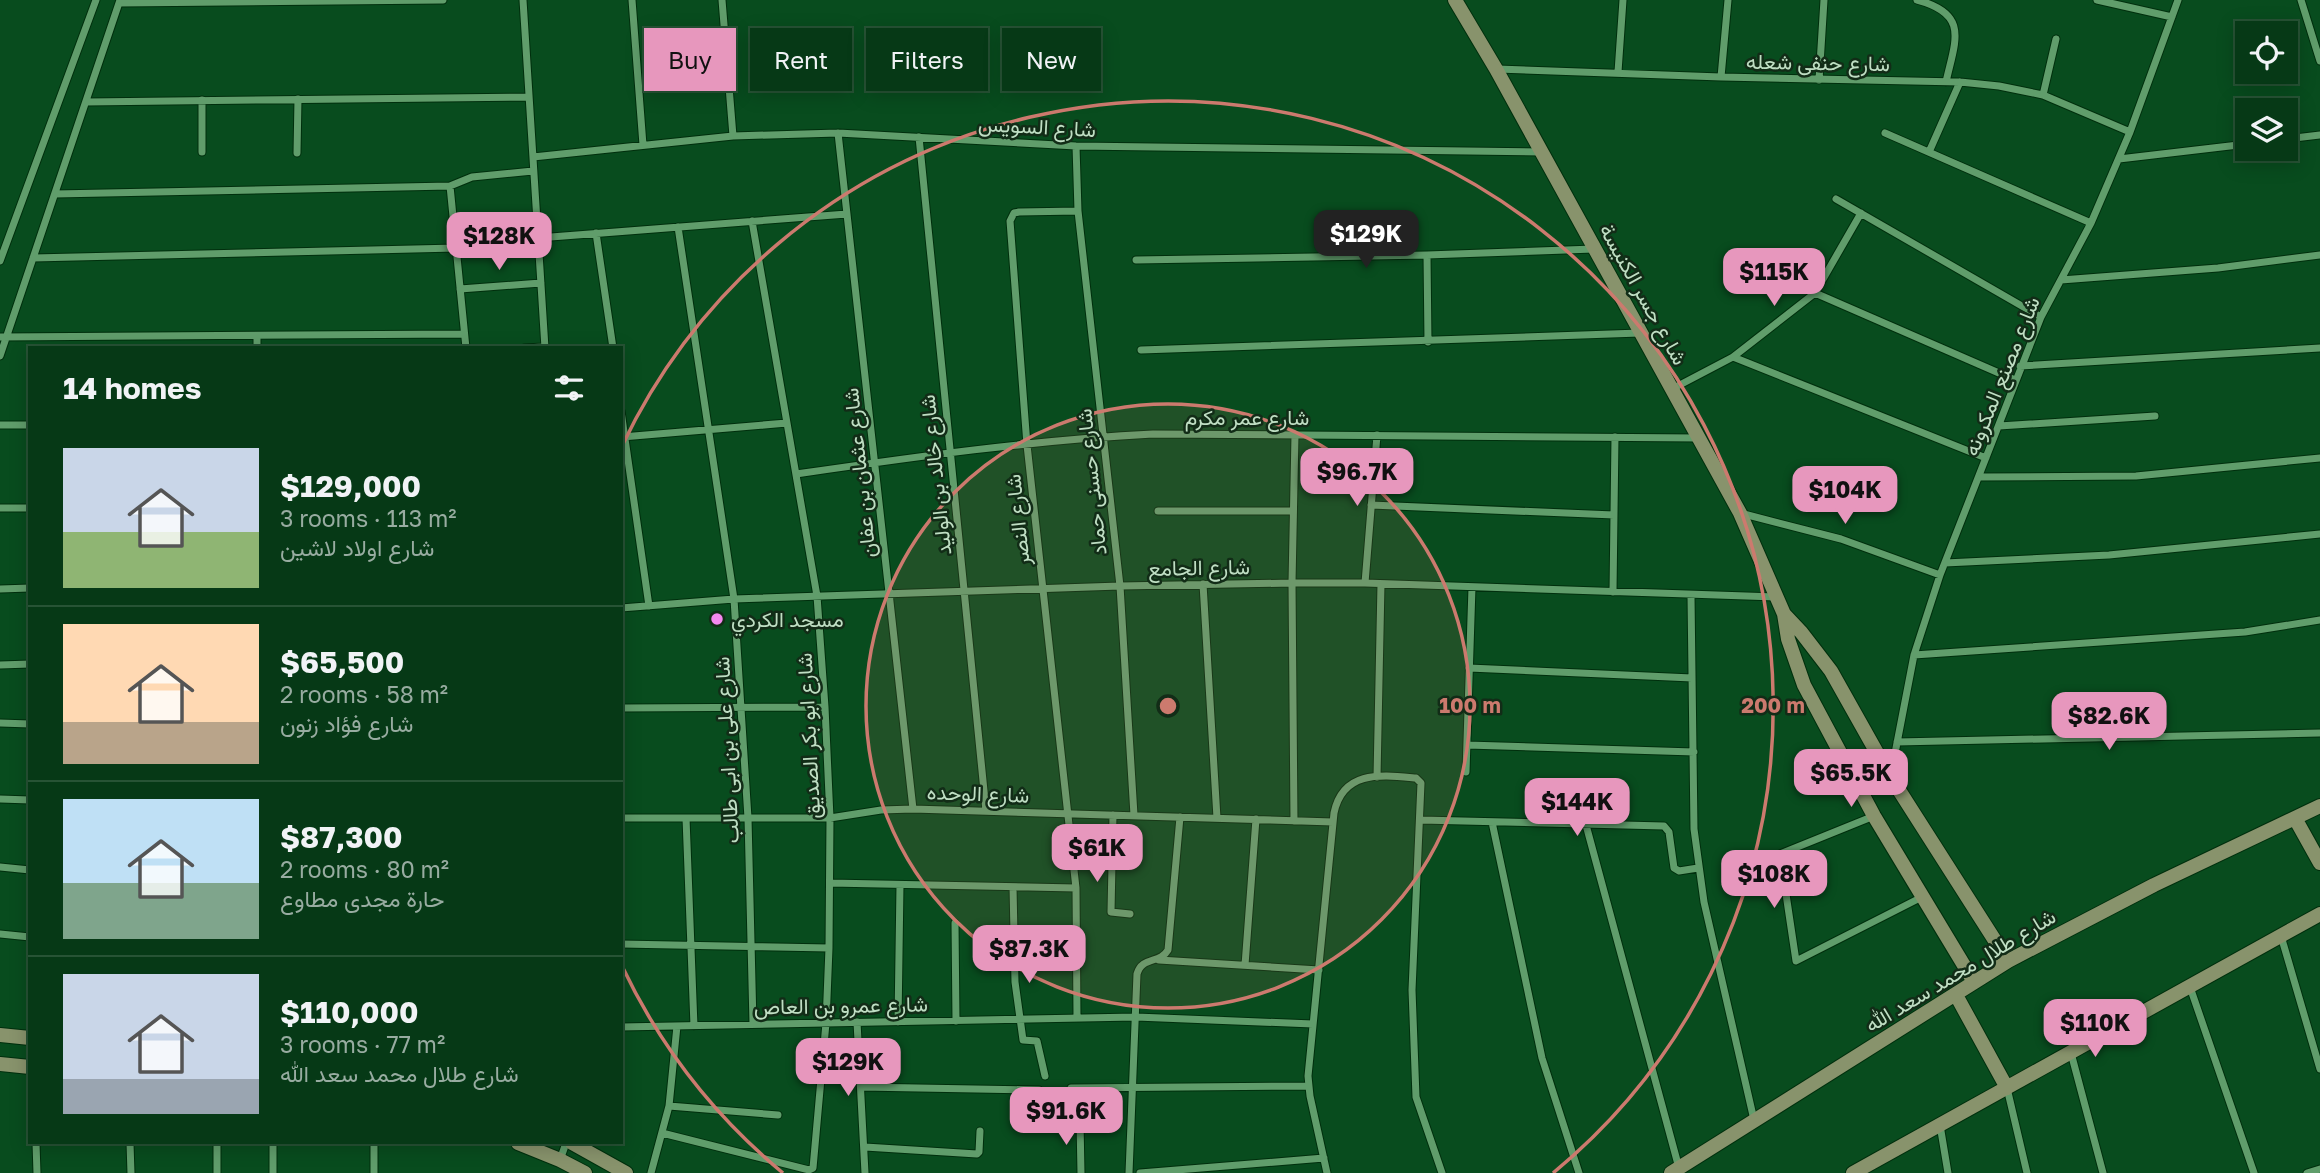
<!DOCTYPE html>
<meta charset="utf-8">
<style>
:root{--surface:#063916;--page:#144423;--text:#f1f3f6;--muted:#98aca1;--line:#275335;--accent:#e797bd}
body{margin:0;font-family:"Golos Text",Vazirmatn,sans-serif;background:var(--page);color:var(--text);height:100vh;display:flex;flex-direction:column;font-size:26px;white-space:nowrap}
*{box-sizing:border-box;margin:0}
p{font-size:23px;color:var(--muted)}
.icon{flex:none;width:38px;height:38px;fill:none;stroke:currentColor;stroke-width:2;stroke-linecap:round;stroke-linejoin:round}
.map{position:relative;flex:1;overflow:hidden}
.details{position:absolute;left:28px;top:346px;width:595px;height:798px;display:flex;flex-direction:column;background:var(--surface);border-radius:0px;box-shadow:0 4px 18px #0003,0 0 0 2px var(--line)}
.details>*{flex:none}
.guide{position:absolute;left:644px;top:28px;width:665px;height:63px;display:flex;gap:14px}
.controls{position:absolute;left:2235px;top:21px;display:grid;gap:14px}
.controls a{display:grid;place-items:center;width:63px;height:63px;border-radius:0px;background:var(--surface);box-shadow:0 4px 18px #0003,0 0 0 2px var(--line);font-size:35px}
.price{position:absolute;translate:-50% -60px;padding:0 16px;border-radius:14px;background:var(--accent);color:#111;font-size:23px;line-height:46px;filter:drop-shadow(0 2px 4px #0008)}
.price::after{content:'';position:absolute;left:50%;top:42px;width:21px;height:16px;margin-left:-10px;background:inherit;clip-path:polygon(0 0,100% 0,50% 100%)}
.price.current{background:#222;color:#fff}
ul{padding:0;list-style:none}
li{display:flex;align-items:center;gap:21px;height:175px;padding:0 35px}
li+li{border-top:2px solid var(--line)}
li span{display:grid;place-items:center;flex:none;width:196px;height:140px;border-radius:0px;color:#555}
li>.icon{margin-inline-start:auto}
span .icon{width:84px;height:84px;fill:#fffc;stroke-width:1}
li b{font-size:30px}
h2{display:flex;justify-content:space-between;align-items:center;height:84px;padding:0 35px;font-size:30px}
.chip{padding:0 24px;border-radius:0px;background:var(--surface);box-shadow:0 4px 18px #0003,0 0 0 2px var(--line);font-size:24px;line-height:63px}
.chip.current{background:var(--accent);color:#111}
.map>svg:first-child{display:block}
.lines{fill:none;stroke-linecap:round;stroke-linejoin:round}
.street-casing{stroke:#002f0d;stroke-width:9}
.secondary-casing{stroke:#002f0d;stroke-width:16}
.street{stroke:#609d6b;stroke-width:7}
.secondary{stroke:#88936c;stroke-width:14}
.ring{fill:none;stroke:#cc7a6e;stroke-width:3.5}
.poi-dot{fill:#f489ef;stroke:#122c17;stroke-width:2.5}
.labels{text-anchor:middle;dominant-baseline:central;stroke-width:5;stroke-linejoin:round;paint-order:stroke}
.street-label{font-size:21px;fill:#bfdec3;stroke:#122c17}
.poi-label{font-size:21px;fill:#bfdec3;stroke:#122c17;text-anchor:start}
.centre{fill:#cc7a6e;stroke:#122c17;stroke-width:3.5}
.ring-label{font-size:21px;text-anchor:middle;font-weight:bold;fill:#cc7a6e;stroke:#122c17;stroke-width:5;stroke-linejoin:round;paint-order:stroke}
</style>
<div class="map">
<svg width="2320" height="1173" viewBox="0 0 2320 1173">
<rect width="100%" height="100%" fill="#084c1e"/>
<g class="lines">
<defs>
<path id="street" d="M 523,0 L 545,348
M 632,0 L 643,145
M 722,0 L 733,136
M 1917,0 C 1970,14 1955,41 1946,82
M 2097,0 L 2172,17
M 2301,0 L 2320,61
M 119,3 L 443,0
M 1497,69 L 1721,77 L 1960,82 L 1999,86 L 2043,95 L 2130,132
M 1618,72 L 1623,0
M 1721,77 L 1728,0
M 1819,80 L 1824,0
M 2043,95 L 2056,39
M 86,102 L 529,97
M 838,133 L 913,809
M 1885,133 L 2091,223
M 919,137 L 986,811
M 2286,139 L 2320,135
M 1076,146 L 1078,211 L 1120,586 L 1134,815
M 202,152 L 202,100
M 1929,152 L 1960,82
M 297,153 L 298,99
M 533,157 L 733,136 L 838,133 L 1076,146 L 1542,152
M 2119,159 L 2247,144
M 450,186 L 466,348
M 55,194 L 450,186 L 472,177 L 533,171
M 1836,199 L 2041,317
M 678,227 L 734,599 L 748,818 L 753,1024
M 596,233 L 613,348
M 1427,255 L 1428,342
M 33,258 L 456,248 L 538,238 L 847,214
M 1136,260 L 1427,255 L 1594,249
M 0,261 L 96,0
M 2061,280 L 2218,268 L 2320,255
M 460,289 L 541,283
M 1815,293 L 2015,380
M 0,337 L 464,334
M 257,348 L 257,336
M 524,348 L 544,347
M 1141,350 L 1640,333
M 0,356 L 120,0
M 1733,357 L 1986,458
M 2020,366 L 2320,348
M 1672,389 L 1733,357 L 1815,293 L 1861,213
M 621,411 L 649,606
M 0,425 L 30,425
M 1999,426 L 2155,416
M 622,437 L 787,423
M 796,474 C 914,457 1034,440 1153,434 L 1699,438
M 1979,477 L 2136,476 L 2320,458
M 1371,505 L 1614,515
M 0,508 L 30,508
M 1158,511 L 1293,511
M 1740,513 L 1841,539 L 1940,575
M 1945,563 L 2109,555 L 2320,534
M 1365,583 L 1377,435
M 1203,584 L 1217,818
M 0,589 L 30,588
M 1613,592 L 1615,437
M 1691,596 L 1694,829 L 1704,902 L 1754,1120
M 621,608 L 734,599 L 1120,586 L 1292,583 L 1365,583 L 1776,597
M 1914,655 L 2245,632 L 2320,620
M 0,665 L 30,664
M 1469,668 L 1692,678
M 621,708 L 825,707
M 0,723 L 30,724
M 1897,742 L 2320,733
M 1467,745 L 1694,752
M 1466,772 L 1472,587
M 1891,774 L 1914,655 L 1940,575 L 2041,317 L 2091,223 L 2130,132 L 2178,0
M 1377,777 L 1381,584
M 0,799 L 30,800
M 1113,815 L 1111,912 L 1130,914
M 1874,816 L 1780,854 L 1796,961 L 1922,897
M 621,818 L 830,818 L 881,810 L 913,809 L 1333,822
M 686,818 L 694,1026
M 1421,820 L 1664,826 L 1669,832 L 1674,868 L 1679,871 L 1698,868
M 1294,821 L 1292,583 L 1295,435
M 1492,822 L 1542,1058 L 1579,1173
M 1586,825 L 1679,1168
M 0,867 L 30,870
M 830,883 L 1076,888
M 1013,887 L 1015,982 L 1023,1040 L 1037,1041 L 1045,1076
M 955,923 L 956,1021
M 0,934 L 30,937
M 2281,936 L 2320,1069
M 621,944 L 829,948
M 1159,960 L 1319,970
M 1245,965 L 1256,819
M 2190,987 L 2254,1173
M 1077,1017 L 1076,888 L 1027,445 L 1010,221 L 1014,213 L 1019,212 L 1078,211
M 857,1022 L 865,1173
M 898,1022 L 900,885
M 621,1027 L 1136,1017 L 1313,1024
M 2071,1053 L 2103,1173
M 823,1056 L 859,1059
M 861,1087 L 1039,1090
M 1071,1088 L 1308,1086
M 2007,1088 L 2027,1173
M 669,1106 L 778,1115
M 1080,1121 L 1081,1173
M 1940,1125 L 1948,1173
M 662,1133 L 809,1170 L 813,1168 L 826,1023 L 829,948 L 830,818 L 825,707 L 817,596 L 752,221
M 36,1143 L 37,1173
M 130,1143 L 131,1173
M 217,1143 L 217,1173
M 273,1143 L 273,1173
M 865,1147 L 977,1154 L 979,1152 L 980,1131
M 560,1160 L 566,1143
M 374,1173 L 374,1143
M 651,1173 L 669,1106 L 677,1026
M 1129,1173 L 1137,974 C 1142,956 1160,964 1168,950 L 1180,817
M 1140,1173 L 1324,1158
M 1327,1173 L 1310,1096 L 1308,1076 L 1334,813 C 1343,770 1381,775 1416,778 L 1421,783 L 1412,990 L 1416,1097 L 1442,1173
M 2307,1173 L 2320,1169"/>
<path id="secondary" d="M 1455,0 L 1496,69 L 1740,513 L 1784,614 L 1788,639 L 1804,685 L 1874,816 L 1974,982
M 1784,614 L 1801,632 L 1831,671 L 1890,776 L 2008,961
M 2296,820 L 2320,863
M 1956,995 L 2007,1088
M 0,1035 L 30,1038
M 0,1064 L 30,1067
M 518,1143 L 560,1160 L 585,1173
M 572,1143 L 626,1173
M 1671,1173 L 2008,961 L 2154,885 L 2320,806
M 1853,1173 L 2320,914"/>
</defs>
<use href="#street" class="street-casing"/>
<use href="#secondary" class="secondary-casing"/>
<use href="#street" class="street"/>
<use href="#secondary" class="secondary"/>
</g>
<circle cx="1168" cy="706" r="302" fill="#cc7a6e" fill-opacity=".12"/>
<g class="ring">
<circle cx="1168" cy="706" r="302"/>
<path d="M783 1173A605 605 0 0 1 622 966M622 446A605 605 0 1 1 1553 1173"/>
</g>
<circle class="poi-dot" cx="717" cy="619" r="7"/>
<g class="labels">
<g class="street-label">
<text transform="translate(1818 62) rotate(1)">شارع حنفى شعله</text>
<text transform="translate(1037 126) rotate(3)">شارع السويس</text>
<text transform="translate(1644 294) rotate(61)">شارع جسر الكنيسة</text>
<text transform="translate(2001 376) rotate(-68)">شارع مصنع المكرونه</text>
<text x="1247" y="417">شارع عمر مكرم</text>
<text transform="translate(859 473) rotate(-96)">شارع عثمان بن عفان</text>
<text transform="translate(935 475) rotate(-96)">شارع خالد بن الوليد</text>
<text transform="translate(1091 482) rotate(-96)">شارع حسنى حماد</text>
<text transform="translate(1017 520) rotate(-96)">شارع النصر</text>
<text transform="translate(1199 567) rotate(-1)">شارع الجامع</text>
<text transform="translate(808 736) rotate(-93)">شارع ابو بكر الصديق</text>
<text transform="translate(726 750) rotate(-93)">شارع على بن ابى طالب</text>
<text transform="translate(978 793) rotate(2)">شارع الوحده</text>
<text transform="translate(1960 970) rotate(-31)">شارع طلال محمد سعد الله</text>
<text transform="translate(841 1005) rotate(-1)">شارع عمرو بن العاص</text>
</g>
<g class="poi-label">
<text x="731" y="619">مسجد الكردي</text>
</g>
</g>
<circle cx="1168" cy="706" r="10" class="centre"/>
<g class="ring-label">
<text x="1470" y="713">100 m</text>
<text x="1773" y="713">200 m</text>
</g>
</svg>
<div class="controls">
<a><svg class="icon" aria-label="locate" viewBox="0 0 24 24"><circle cx="12" cy="12" r="6"/><path d="M12 2v4M12 18v4M2 12h4M18 12h4"/></svg></a>
<a><svg class="icon" aria-label="layers" viewBox="0 0 24 24"><path d="M12 4l9 5-9 5-9-5zM3 14l9 5 9-5"/></svg></a>
</div>
<b class="price current" style="left:1366px;top:270px">$129K</b>
<b class="price" style="left:499px;top:272px">$128K</b>
<b class="price" style="left:1774px;top:308px">$115K</b>
<b class="price" style="left:1357px;top:508px">$96.7K</b>
<b class="price" style="left:1845px;top:526px">$104K</b>
<b class="price" style="left:2109px;top:752px">$82.6K</b>
<b class="price" style="left:1851px;top:809px">$65.5K</b>
<b class="price" style="left:1577px;top:838px">$144K</b>
<b class="price" style="left:1097px;top:884px">$61K</b>
<b class="price" style="left:1774px;top:910px">$108K</b>
<b class="price" style="left:1029px;top:985px">$87.3K</b>
<b class="price" style="left:2095px;top:1059px">$110K</b>
<b class="price" style="left:848px;top:1098px">$129K</b>
<b class="price" style="left:1066px;top:1147px">$91.6K</b>
<div class="guide">
<a class="chip current">Buy</a>
<a class="chip">Rent</a>
<a class="chip">Filters</a>
<a class="chip">New</a>
</div>
<section class="details">
<h2>14 homes<svg class="icon" aria-label="filters" viewBox="0 0 24 24"><path d="M4 7h16M4 17h16"/><circle cx="9" cy="7" r="2"/><circle cx="15" cy="17" r="2"/></svg></h2>
<ul>
<li><span style="background:linear-gradient(#c9d6e8 60%,#8fb573 0)"><svg class="icon" aria-label="home" viewBox="0 0 24 24"><path d="M3 11l9-7 9 7M6 9v11h12V9"/></svg></span><div><b>$129,000</b><p>3 rooms · 113 m²</p><p>شارع اولاد لاشين</p></div></li>
<li><span style="background:linear-gradient(#ffd9b3 70%,#b9a48a 0)"><svg class="icon" aria-label="home" viewBox="0 0 24 24"><path d="M3 11l9-7 9 7M6 9v11h12V9"/></svg></span><div><b>$65,500</b><p>2 rooms · 58 m²</p><p>شارع فؤاد زنون</p></div></li>
<li><span style="background:linear-gradient(#bfe0f5 60%,#7fa58c 0)"><svg class="icon" aria-label="home" viewBox="0 0 24 24"><path d="M3 11l9-7 9 7M6 9v11h12V9"/></svg></span><div><b>$87,300</b><p>2 rooms · 80 m²</p><p>حارة مجدى مطاوع</p></div></li>
<li><span style="background:linear-gradient(#c9d6e8 75%,#9aa5b1 0)"><svg class="icon" aria-label="home" viewBox="0 0 24 24"><path d="M3 11l9-7 9 7M6 9v11h12V9"/></svg></span><div><b>$110,000</b><p>3 rooms · 77 m²</p><p>شارع طلال محمد سعد الله</p></div></li>
</ul>
</section>
</div>
